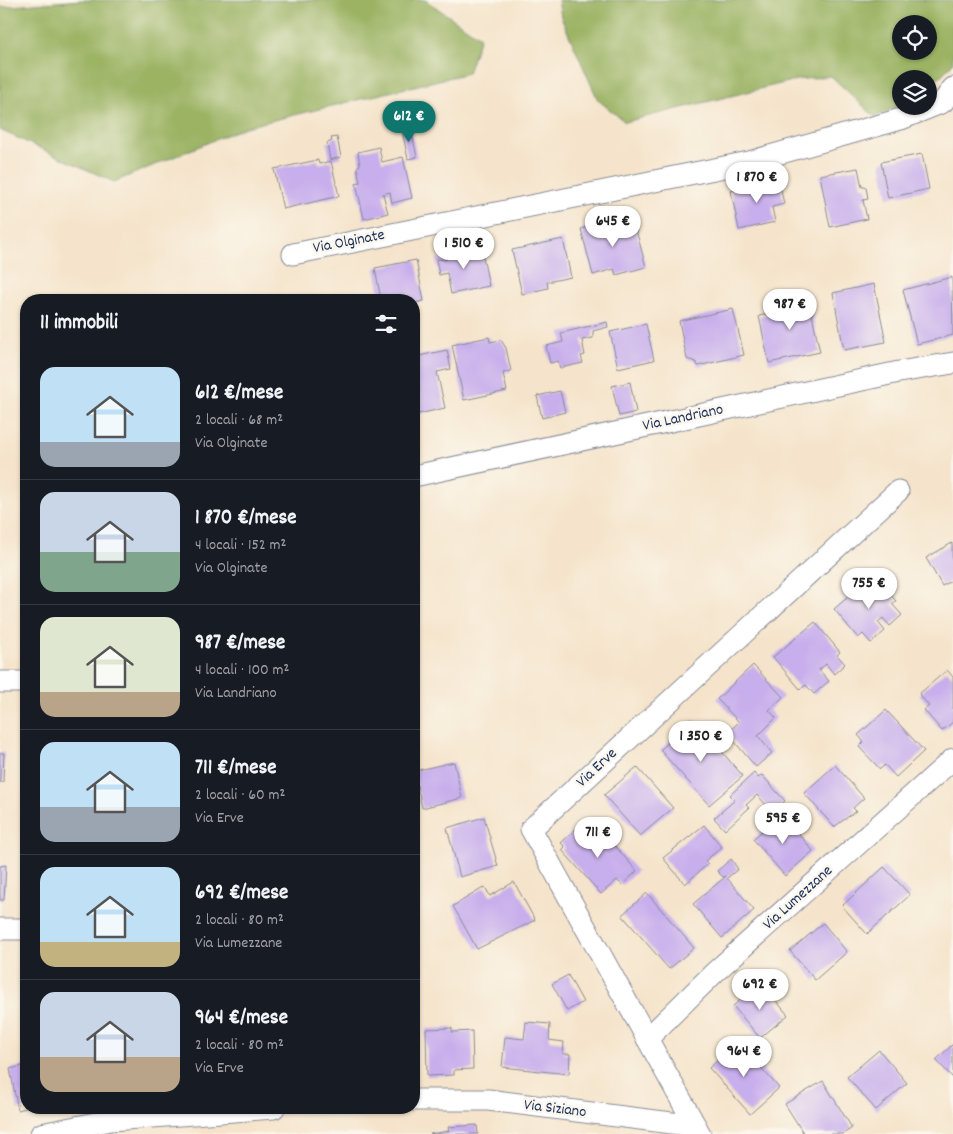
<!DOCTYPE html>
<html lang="it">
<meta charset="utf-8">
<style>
:root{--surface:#171b24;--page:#242831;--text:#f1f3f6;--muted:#9ea1a6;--line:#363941;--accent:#0f766e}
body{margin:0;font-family:Dekko,sans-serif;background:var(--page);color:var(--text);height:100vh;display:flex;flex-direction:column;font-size:19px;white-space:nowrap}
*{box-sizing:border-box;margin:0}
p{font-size:16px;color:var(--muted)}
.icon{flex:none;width:28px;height:28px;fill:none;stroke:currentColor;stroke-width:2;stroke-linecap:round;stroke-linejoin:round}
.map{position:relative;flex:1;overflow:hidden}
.sheet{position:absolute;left:20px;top:294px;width:400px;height:820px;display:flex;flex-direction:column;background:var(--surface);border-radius:20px;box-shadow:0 1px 4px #0004}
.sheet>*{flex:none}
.controls{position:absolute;left:892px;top:15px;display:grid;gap:10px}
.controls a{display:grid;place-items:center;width:45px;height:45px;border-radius:50%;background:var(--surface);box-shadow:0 1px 4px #0004;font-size:25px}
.price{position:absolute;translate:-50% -42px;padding:0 11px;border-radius:18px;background:#fff;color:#222;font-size:16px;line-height:32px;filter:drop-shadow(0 1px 2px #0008)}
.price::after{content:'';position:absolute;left:50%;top:30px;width:15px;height:11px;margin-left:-8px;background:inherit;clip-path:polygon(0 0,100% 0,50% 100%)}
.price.on{background:var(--accent);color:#fff}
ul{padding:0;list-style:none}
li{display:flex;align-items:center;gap:15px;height:125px;padding:0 20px}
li+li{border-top:1px solid var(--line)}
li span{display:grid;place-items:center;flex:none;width:140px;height:100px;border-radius:15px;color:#555}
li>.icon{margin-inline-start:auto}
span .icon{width:60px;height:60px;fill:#fffc;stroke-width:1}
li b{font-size:21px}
h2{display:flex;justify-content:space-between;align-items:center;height:60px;padding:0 20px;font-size:21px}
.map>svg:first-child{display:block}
.forest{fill:#9bb364;stroke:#5b7161;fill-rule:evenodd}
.building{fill:#c7aeec}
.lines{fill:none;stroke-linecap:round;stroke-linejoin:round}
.minor-casing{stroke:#888a94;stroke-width:23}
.minor{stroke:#fff;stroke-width:21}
.labels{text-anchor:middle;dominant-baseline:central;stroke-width:5;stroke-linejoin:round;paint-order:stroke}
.street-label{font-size:16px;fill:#1b2f5e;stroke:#fbf7ec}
</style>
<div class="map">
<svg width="953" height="1134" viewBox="0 0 953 1134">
<rect width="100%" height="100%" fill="#fbf7ec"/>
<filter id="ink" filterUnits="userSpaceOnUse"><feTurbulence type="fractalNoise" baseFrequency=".02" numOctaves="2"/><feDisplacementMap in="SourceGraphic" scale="10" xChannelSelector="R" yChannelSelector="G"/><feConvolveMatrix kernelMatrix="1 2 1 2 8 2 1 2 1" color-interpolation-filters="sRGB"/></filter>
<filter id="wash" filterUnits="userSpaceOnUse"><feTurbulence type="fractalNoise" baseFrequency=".0096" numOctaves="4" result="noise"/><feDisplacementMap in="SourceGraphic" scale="20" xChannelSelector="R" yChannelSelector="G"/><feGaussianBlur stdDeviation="1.12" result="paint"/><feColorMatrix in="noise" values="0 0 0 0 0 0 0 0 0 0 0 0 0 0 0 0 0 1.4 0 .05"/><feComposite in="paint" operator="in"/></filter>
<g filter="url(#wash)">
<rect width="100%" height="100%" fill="#f5e4cb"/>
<path class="forest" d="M 81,0 L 425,0 L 480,37 L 468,73 L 245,127 L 114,182 L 0,130 L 0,7 Z
M 558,0 L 953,0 L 953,63 L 929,88 L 929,79 L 901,79 L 901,105 L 875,117 L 831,76 L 796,80 L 625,122 L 598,100 L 561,17 ZM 901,24 L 929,24 L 929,51 L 901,51 Z"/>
<g id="blocks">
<path class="building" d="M 409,128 L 411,129 L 417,157 L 408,159 L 402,131 L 403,129 Z
M 337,137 L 341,157 L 330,160 L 327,143 L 332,141 L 331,138 Z
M 379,147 L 382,162 L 403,157 L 412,198 L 392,203 L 390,192 L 383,194 L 388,213 L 364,219 L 356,183 L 360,182 L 357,167 L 360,165 L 358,152 Z
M 922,154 L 929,189 L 888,198 L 881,162 Z
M 318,160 L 319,164 L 331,161 L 339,196 L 283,209 L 274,169 Z
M 858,168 L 862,187 L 866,187 L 868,199 L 863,200 L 867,219 L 830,227 L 820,175 Z
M 779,180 L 784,204 L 772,207 L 775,222 L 739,230 L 731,191 Z
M 610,221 L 612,228 L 634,222 L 646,267 L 616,275 L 614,269 L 593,275 L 581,229 Z
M 563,239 L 571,277 L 547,282 L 548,288 L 522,294 L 512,250 Z
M 481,247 L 489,286 L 451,294 L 447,273 L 439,275 L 436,259 L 446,260 L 446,254 Z
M 416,260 L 424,301 L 414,303 L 414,300 L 381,300 L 375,268 Z
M 952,277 L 953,335 L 917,344 L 903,290 Z
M 874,284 L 886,342 L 844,350 L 833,293 Z
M 807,291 L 820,352 L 769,363 L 759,316 L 789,310 L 789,295 Z
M 733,309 L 744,355 L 698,366 L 696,362 L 687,359 L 679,321 Z
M 607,322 L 608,327 L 593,331 L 593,338 L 582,340 L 585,355 L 581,356 L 583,363 L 560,368 L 558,361 L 550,363 L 546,346 L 563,342 L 561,333 Z
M 646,324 L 654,360 L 618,368 L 610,332 Z
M 489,337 L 490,342 L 501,340 L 506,348 L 511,371 L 503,373 L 507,391 L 464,400 L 452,345 Z
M 447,350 L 451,369 L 437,372 L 445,408 L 414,415 L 414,357 Z
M 630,382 L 636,412 L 619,416 L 612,386 Z
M 560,391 L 565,412 L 542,418 L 537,396 Z
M 952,543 L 953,580 L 942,586 L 926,558 Z
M 874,575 L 896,601 L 892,604 L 902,615 L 890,626 L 883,618 L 878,622 L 885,631 L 871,643 L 863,634 L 858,638 L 834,609 Z
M 815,622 L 840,652 L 837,655 L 845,664 L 834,674 L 826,664 L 819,670 L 829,681 L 814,694 L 806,685 L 800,689 L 773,657 Z
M 753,665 L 783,697 L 769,710 L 776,718 L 758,736 L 772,753 L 756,767 L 727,733 L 739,722 L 717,699 Z
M 947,670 L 953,677 L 953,722 L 942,731 L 924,710 L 929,706 L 919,694 Z
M 886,710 L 924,751 L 896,777 L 885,765 L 880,769 L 859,747 L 864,742 L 858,735 Z
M 694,720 L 743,776 L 709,805 L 660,750 Z
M 0,753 L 4,753 L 3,782 L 0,782 Z
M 454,762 L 462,798 L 422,808 L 414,771 Z
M 835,765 L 864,798 L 853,808 L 856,811 L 834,827 L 804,793 Z
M 637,767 L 673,808 L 640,836 L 604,795 Z
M 754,773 L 758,778 L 762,775 L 785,801 L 777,809 L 774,805 L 770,809 L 757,795 L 746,805 L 749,808 L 725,830 L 714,818 L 735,800 L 730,795 Z
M 782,814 L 813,851 L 785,876 L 753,839 Z
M 484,817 L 498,866 L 460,877 L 447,828 Z
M 704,825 L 722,847 L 705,861 L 708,864 L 685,884 L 663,858 Z
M 598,827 L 637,871 L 622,885 L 617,880 L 601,894 L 562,850 L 565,847 L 561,843 L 576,829 L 585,839 Z
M 731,859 L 738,869 L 727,878 L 754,910 L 722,938 L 693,904 L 726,876 L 723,877 L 717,871 Z
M 6,865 L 4,900 L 0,900 L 0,866 Z
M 884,867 L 910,895 L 867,934 L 842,906 Z
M 514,882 L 535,920 L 477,949 L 453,906 L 485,887 L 490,896 Z
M 647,893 L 694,948 L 669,969 L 622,915 Z
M 823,923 L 847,952 L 815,980 L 790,951 Z
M 568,975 L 583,1002 L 567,1011 L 552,984 Z
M 761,983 L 788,1015 L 760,1038 L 733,1006 Z
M 526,1022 L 550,1024 L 549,1040 L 564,1042 L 563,1054 L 570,1054 L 569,1074 L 502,1067 L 505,1037 L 524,1039 Z
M 452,1028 L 452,1032 L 472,1031 L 473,1069 L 454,1070 L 454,1075 L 427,1076 L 426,1029 Z
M 738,1042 L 779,1088 L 750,1114 L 709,1068 Z
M 953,1044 L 953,1078 L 936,1060 Z
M 879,1050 L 907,1083 L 876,1110 L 847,1077 Z
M 26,1065 L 26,1108 L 18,1110 L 10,1069 Z
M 823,1081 L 852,1128 L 843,1134 L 804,1134 L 785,1104 Z
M 477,1125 L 478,1134 L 430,1134 L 449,1131 L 448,1127 Z"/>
</g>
</g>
<g filter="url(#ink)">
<use href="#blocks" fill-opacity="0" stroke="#888a94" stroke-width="1"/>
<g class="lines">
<defs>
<path id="minor" d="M 293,254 L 749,162 L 901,119 L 943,102 L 953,88
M 414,476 L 899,372 L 953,363
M 0,682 L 26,682
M 0,929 L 26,929
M 647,1039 L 715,972 L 953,759
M 414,1100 L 488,1100 L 696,1126
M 41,1134 L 111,1120 L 274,1108
M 700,1134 L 531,829 L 898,491"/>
</defs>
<use href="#minor" class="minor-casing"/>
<use href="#minor" class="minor"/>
</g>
</g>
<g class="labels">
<g class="street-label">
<text transform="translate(349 242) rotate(-11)">Via Olginate</text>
<text transform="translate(683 418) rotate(-12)">Via Landriano</text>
<text transform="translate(597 768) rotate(-43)">Via Erve</text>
<text transform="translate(798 898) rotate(-42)">Via Lumezzane</text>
<text transform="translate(555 1109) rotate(7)">Via Siziano</text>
</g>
</g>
</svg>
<div class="controls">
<a><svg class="icon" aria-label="locate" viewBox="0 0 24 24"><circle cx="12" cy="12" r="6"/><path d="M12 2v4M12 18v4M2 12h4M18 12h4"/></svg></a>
<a><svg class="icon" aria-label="layers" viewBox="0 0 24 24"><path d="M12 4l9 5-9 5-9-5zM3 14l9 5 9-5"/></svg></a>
</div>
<b class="price on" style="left:409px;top:143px">612 €</b>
<b class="price" style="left:757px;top:204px">1 870 €</b>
<b class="price" style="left:613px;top:248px">645 €</b>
<b class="price" style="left:464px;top:270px">1 510 €</b>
<b class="price" style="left:790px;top:331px">987 €</b>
<b class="price" style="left:869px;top:610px">755 €</b>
<b class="price" style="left:701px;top:763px">1 350 €</b>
<b class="price" style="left:783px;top:845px">595 €</b>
<b class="price" style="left:598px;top:859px">711 €</b>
<b class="price" style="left:760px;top:1011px">692 €</b>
<b class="price" style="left:744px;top:1078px">964 €</b>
<section class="sheet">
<h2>11 immobili<svg class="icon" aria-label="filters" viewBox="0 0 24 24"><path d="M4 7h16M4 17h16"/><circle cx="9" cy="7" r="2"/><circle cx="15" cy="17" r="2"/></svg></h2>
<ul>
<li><span style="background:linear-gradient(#bfe0f5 75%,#9aa5b1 0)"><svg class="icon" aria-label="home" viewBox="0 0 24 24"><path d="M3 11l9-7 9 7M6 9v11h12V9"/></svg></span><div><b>612 €/mese</b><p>2 locali · 68 m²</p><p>Via Olginate</p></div></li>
<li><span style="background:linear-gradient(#c9d6e8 60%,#7fa58c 0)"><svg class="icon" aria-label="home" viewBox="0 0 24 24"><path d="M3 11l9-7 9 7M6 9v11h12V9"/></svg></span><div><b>1 870 €/mese</b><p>4 locali · 152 m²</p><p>Via Olginate</p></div></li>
<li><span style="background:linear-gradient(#dfe7d0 75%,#b9a48a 0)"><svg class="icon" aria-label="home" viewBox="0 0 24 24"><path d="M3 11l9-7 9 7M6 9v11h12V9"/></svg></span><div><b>987 €/mese</b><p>4 locali · 100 m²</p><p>Via Landriano</p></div></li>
<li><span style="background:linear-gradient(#bfe0f5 65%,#9aa5b1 0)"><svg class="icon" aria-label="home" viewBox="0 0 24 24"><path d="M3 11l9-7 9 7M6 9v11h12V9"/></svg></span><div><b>711 €/mese</b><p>2 locali · 60 m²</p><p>Via Erve</p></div></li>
<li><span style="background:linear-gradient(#bfe0f5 75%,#c2b280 0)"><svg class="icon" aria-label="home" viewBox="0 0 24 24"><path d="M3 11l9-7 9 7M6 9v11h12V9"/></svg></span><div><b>692 €/mese</b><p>2 locali · 80 m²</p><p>Via Lumezzane</p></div></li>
<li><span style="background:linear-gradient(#c9d6e8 65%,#b9a48a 0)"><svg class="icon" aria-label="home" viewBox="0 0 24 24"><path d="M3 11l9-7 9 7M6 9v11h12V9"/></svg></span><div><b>964 €/mese</b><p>2 locali · 80 m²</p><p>Via Erve</p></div></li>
</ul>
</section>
</div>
